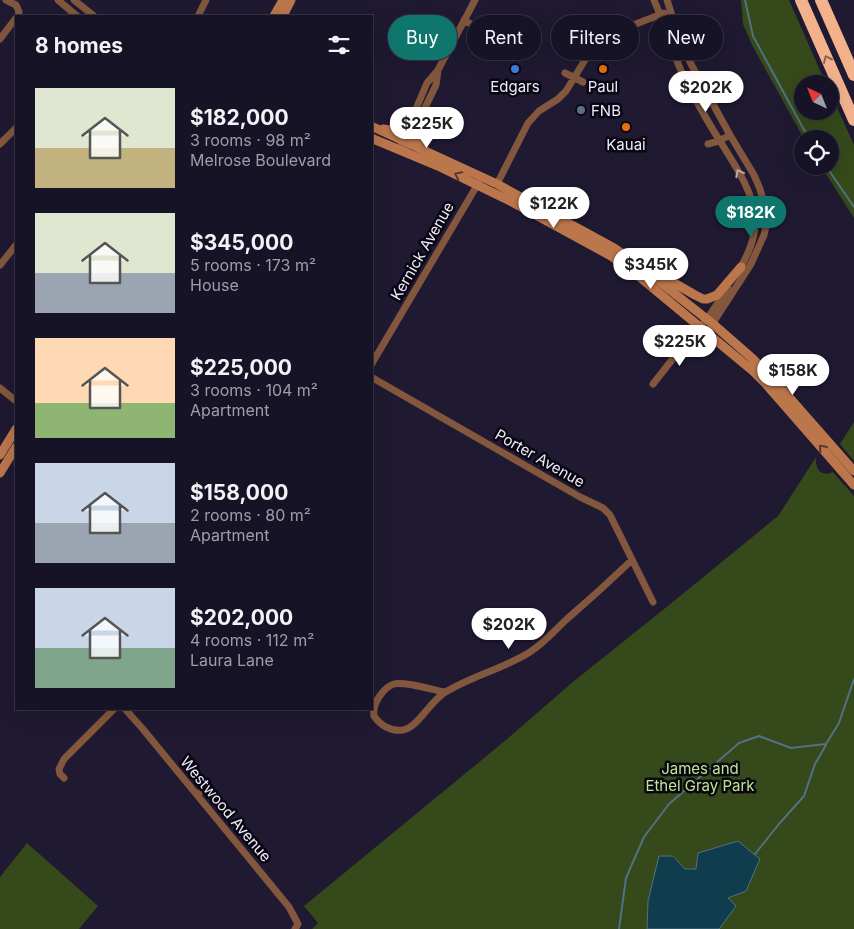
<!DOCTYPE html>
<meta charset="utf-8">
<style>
:root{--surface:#171326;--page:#201c2e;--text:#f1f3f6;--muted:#9e9ea7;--line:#363243;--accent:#0f766e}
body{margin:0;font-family:Inter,sans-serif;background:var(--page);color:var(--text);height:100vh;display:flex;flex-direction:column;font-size:19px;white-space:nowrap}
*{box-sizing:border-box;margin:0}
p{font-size:16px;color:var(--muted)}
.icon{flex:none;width:28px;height:28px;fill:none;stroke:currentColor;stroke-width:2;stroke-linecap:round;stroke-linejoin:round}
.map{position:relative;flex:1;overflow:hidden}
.side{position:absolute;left:15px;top:15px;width:358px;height:695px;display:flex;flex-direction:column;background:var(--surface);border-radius:0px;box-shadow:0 5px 20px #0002,0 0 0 1px var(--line)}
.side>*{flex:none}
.banner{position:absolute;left:388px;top:15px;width:391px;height:45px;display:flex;gap:10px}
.needle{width:32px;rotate:317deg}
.controls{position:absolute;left:794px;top:75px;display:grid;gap:10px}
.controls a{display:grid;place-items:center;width:45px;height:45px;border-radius:50%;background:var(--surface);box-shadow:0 5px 20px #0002,0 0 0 1px var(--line);font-size:25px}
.price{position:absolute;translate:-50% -42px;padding:0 11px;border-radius:18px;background:#fff;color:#222;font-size:16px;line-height:32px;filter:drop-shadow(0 1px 2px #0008)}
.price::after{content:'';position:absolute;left:50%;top:30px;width:15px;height:11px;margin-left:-8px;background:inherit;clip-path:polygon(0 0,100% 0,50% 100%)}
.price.active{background:var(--accent);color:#fff}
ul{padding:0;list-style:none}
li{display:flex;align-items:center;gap:15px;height:125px;padding:0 20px}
li span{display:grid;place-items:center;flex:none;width:140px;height:100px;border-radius:0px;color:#555}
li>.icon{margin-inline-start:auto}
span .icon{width:60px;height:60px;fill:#fffc;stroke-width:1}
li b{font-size:21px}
h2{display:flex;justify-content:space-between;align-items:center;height:60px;padding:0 20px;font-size:21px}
.tag{padding:0 18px;border-radius:22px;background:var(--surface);box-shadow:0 5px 20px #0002,0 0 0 1px var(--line);font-size:18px;line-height:45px}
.tag.active{background:var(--accent);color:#fff}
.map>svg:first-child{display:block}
.green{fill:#35491a}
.water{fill:#103d4e;stroke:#527182}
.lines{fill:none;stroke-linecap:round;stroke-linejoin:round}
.stream{stroke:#527182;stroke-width:2}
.street{stroke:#82573d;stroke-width:7}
.secondary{stroke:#bb764c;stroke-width:9}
.highway{stroke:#f3b28c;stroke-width:12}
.oneway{stroke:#8a6555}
.oneway2{stroke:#bda8a6}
.oneway3{stroke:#59382c}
.shop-dot{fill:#3f7fe0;stroke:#090611;stroke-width:2}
.food-dot{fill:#e8710a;stroke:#090611;stroke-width:2}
.service-dot{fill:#5c6f8a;stroke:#090611;stroke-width:2}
.labels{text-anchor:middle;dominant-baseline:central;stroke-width:5;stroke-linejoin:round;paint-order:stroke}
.poi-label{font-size:15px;fill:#edeafb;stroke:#090611}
.street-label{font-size:15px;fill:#edeafb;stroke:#090611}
.park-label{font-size:15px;fill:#bee78e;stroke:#090611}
</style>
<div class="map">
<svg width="854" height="929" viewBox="0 0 854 929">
<rect width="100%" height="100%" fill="#1f1932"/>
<path class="green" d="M 741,0 L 789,0 L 826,84 L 802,84 L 802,111 L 830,111 L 830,92 L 854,145 L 854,218 L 821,166 L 830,166 L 830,139 L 804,139 L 752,45 L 743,24 Z
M 854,422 L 854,461 L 840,444 Z
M 816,457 C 815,469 820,477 833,472 L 854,496 L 854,929 L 312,929 L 318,923 L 304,906 L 506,740 L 574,681 L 674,601 L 778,516 Z
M 27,843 L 98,906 L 79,929 L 0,929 L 0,877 Z"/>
<path class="water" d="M 738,841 L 760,859 L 746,891 L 728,898 L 736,906 L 719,929 L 647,929 L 648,901 L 659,856 L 673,856 L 685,869 L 696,869 L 698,853 Z"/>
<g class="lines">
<path class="stream" d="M 745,0 L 753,36 L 809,139
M 826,166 L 854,207
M 755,854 L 779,824 L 804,796 L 815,764 L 826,745
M 619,929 L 626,878 L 644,837 L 669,804 L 739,743 L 759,736 L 791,748 L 826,744 L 839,723 L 854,679"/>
<path class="street" d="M 6,0 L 16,5 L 19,12 L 18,16
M 58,0 L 77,16
M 74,0 L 94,16
M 654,0 C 658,10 662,19 665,28 C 672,48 678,67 688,85 C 698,104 708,123 720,141 C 734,164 752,189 755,216 C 757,235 748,255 739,270
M 667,0 L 681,43 L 692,66 L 730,135 L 754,175 L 760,189 L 768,218 L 764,235 L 751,264 L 707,332
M 198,16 L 206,0
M 464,20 L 481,30
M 0,39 L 16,18
M 565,73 L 583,82
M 0,144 L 16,128
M 401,144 L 427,83 L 438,70 L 475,0
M 708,144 L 719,141 L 730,135
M 406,147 L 436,85 L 438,70
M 497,184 L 528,123 L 539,111 L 558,99 L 566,91 L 588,55 L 598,44 L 613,33 L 664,13
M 0,265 L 16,245
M 371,365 L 479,182
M 371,377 L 580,497 L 603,508 L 610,515 L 653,602
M 653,384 L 690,337 L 707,319 L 728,288
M 0,388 L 16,401
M 445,692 C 433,690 404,681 394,684 C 387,686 383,691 379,697 C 375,703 373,709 374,716 C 380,725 391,732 403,730 C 417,728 430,702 444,693 C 471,676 503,669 530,652 C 544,643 555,630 567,619 C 589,600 611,580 632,560
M 125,709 L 142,728 L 289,907 L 297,922 L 298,924 L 295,929
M 64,778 L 60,774 L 59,769 L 64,759 L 114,709
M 197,795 L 207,786"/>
<path class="secondary" d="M 274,16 L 283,0
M 283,16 L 291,0
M 371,126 L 497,184 L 614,248 L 636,263 L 713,324 L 753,359 L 781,388 L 854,471
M 383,129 L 391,130 L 409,125
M 414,130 L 418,144 L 422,150
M 371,138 L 438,166 L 510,201 L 611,256 L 630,269 L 753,371 L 765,383 L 854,485
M 655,272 L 695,295 L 703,299 L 707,299 L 717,295 L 741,267
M 0,455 L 16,429
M 0,473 L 16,447"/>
<path class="highway" d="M 801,0 L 854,120
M 821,0 L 854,75"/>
</g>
<defs><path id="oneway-chevron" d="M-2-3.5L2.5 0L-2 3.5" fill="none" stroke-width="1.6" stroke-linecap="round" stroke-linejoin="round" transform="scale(1.25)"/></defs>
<use class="oneway" href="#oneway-chevron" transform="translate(827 59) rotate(-114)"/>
<use class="oneway2" href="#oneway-chevron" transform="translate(739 173) rotate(-118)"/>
<g class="oneway3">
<use href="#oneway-chevron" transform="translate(458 175) rotate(-154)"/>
<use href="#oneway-chevron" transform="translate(822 448) rotate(-131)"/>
</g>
<circle class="shop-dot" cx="515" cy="69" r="5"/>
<g class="food-dot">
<circle cx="603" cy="69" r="5"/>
<circle cx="626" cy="127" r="5"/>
</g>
<circle class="service-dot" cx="581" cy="110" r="5"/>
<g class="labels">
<g class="poi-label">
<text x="515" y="86">Edgars</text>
<text x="603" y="86">Paul</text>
<text x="591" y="110" text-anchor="start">FNB</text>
<text x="626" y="144">Kauai</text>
</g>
<g class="street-label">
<text transform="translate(422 251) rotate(-60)">Kernick Avenue</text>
<text transform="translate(540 458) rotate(30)">Porter Avenue</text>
<text transform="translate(226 809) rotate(50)">Westwood Avenue</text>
</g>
<g class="park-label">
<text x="700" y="768">James and<tspan x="700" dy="17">Ethel Gray Park</tspan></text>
</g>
</g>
</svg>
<div class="controls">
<a><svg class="needle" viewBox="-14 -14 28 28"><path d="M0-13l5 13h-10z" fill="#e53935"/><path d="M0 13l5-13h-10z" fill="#9e9ea7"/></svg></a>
<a><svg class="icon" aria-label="locate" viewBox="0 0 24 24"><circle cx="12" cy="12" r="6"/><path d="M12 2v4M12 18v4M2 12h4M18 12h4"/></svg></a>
</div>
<b class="price" style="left:706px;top:113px">$202K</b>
<b class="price" style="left:427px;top:149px">$225K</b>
<b class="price" style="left:554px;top:229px">$122K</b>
<b class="price active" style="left:751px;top:238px">$182K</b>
<b class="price" style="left:651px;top:290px">$345K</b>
<b class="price" style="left:680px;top:367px">$225K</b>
<b class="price" style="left:793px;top:396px">$158K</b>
<b class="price" style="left:509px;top:650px">$202K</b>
<div class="banner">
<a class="tag active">Buy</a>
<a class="tag">Rent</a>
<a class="tag">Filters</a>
<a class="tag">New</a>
</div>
<section class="side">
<h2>8 homes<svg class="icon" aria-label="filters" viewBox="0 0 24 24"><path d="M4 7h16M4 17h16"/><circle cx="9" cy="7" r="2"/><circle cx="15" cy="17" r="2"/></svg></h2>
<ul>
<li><span style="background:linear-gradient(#dfe7d0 60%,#c2b280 0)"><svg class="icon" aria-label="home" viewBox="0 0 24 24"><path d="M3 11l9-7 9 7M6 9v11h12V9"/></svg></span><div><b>$182,000</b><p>3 rooms · 98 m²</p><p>Melrose Boulevard</p></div></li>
<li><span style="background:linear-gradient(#dfe7d0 60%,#9aa5b1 0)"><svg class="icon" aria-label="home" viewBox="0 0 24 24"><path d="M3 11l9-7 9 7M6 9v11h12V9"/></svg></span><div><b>$345,000</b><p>5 rooms · 173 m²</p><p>House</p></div></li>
<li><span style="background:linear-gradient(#ffd9b3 65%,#8fb573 0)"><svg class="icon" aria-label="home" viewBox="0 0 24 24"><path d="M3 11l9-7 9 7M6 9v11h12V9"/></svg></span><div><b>$225,000</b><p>3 rooms · 104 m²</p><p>Apartment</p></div></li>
<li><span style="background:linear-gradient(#c9d6e8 60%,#9aa5b1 0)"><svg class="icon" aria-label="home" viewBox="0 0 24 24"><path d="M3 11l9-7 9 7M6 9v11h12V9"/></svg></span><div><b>$158,000</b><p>2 rooms · 80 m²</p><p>Apartment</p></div></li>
<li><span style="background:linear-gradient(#c9d6e8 60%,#7fa58c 0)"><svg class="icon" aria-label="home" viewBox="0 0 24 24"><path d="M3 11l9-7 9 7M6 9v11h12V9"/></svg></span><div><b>$202,000</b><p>4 rooms · 112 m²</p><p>Laura Lane</p></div></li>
</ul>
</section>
</div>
